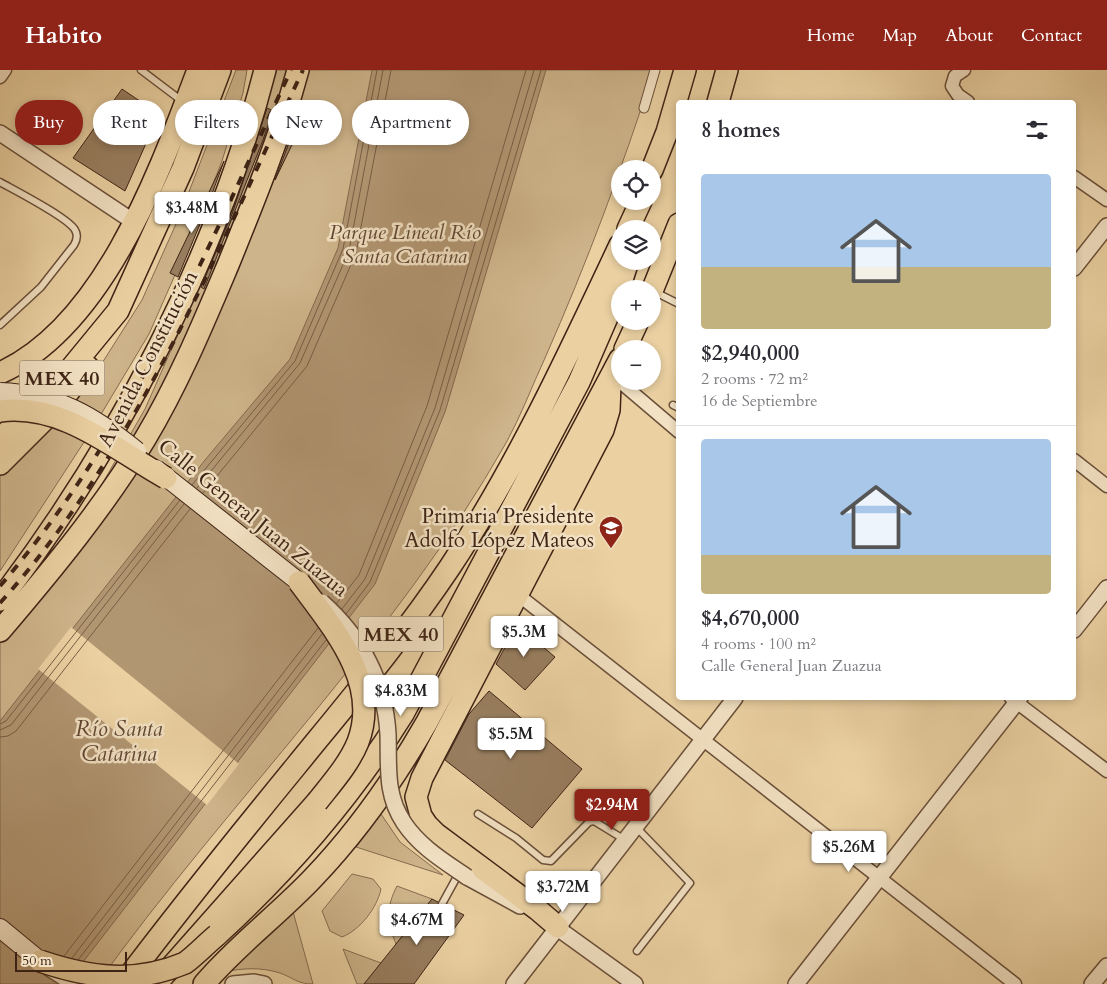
<!DOCTYPE html>
<meta charset="utf-8">
<style>
:root{--surface:#fff;--page:#f2f2f3;--text:#2b2b33;--muted:#7c7c81;--line:#e1e1e2;--accent:#8f2418}
body{margin:0;font-family:Cardo,serif;background:var(--page);color:var(--text);height:100vh;display:flex;flex-direction:column;font-size:19px;white-space:nowrap}
*{box-sizing:border-box;margin:0}
p{font-size:16px;color:var(--muted)}
.icon{flex:none;width:28px;height:28px;fill:none;stroke:currentColor;stroke-width:2;stroke-linecap:round;stroke-linejoin:round}
.map{position:relative;flex:1;overflow:hidden}
.details{position:absolute;left:676px;top:30px;width:400px;height:600px;display:flex;flex-direction:column;background:var(--surface);border-radius:5px;box-shadow:0 2px 8px #0003}
.details>*{flex:none}
.banner{position:absolute;left:15px;top:30px;width:475px;height:45px;display:flex;gap:10px}
.tools{position:absolute;left:611px;top:90px;display:grid;gap:10px}
.tools a{display:grid;place-items:center;width:50px;height:50px;border-radius:50%;background:var(--surface);box-shadow:0 2px 8px #0003;font-size:25px}
.scale{position:absolute;left:15px;bottom:12px;width:112px;box-sizing:border-box;padding-left:5px;border:2px solid #3f2416;border-top:0;font-size:14px;line-height:18px;white-space:nowrap;color:#3f2416;-webkit-text-stroke:4px #f2e1c3;paint-order:stroke}
.price{position:absolute;translate:-50% -42px;padding:0 11px;border-radius:5px;background:#fff;color:#222;font-size:16px;line-height:32px;filter:drop-shadow(0 1px 2px #0008)}
.price::after{content:'';position:absolute;left:50%;top:30px;width:15px;height:11px;margin-left:-8px;background:inherit;clip-path:polygon(0 0,100% 0,50% 100%)}
.price.on{background:var(--accent);color:#fff}
ul{padding:0;list-style:none}
li{display:grid;align-content:center;gap:10px;height:265px;padding:0 25px}
li+li{border-top:1px solid var(--line)}
li span{display:grid;place-items:center;height:155px;border-radius:5px;color:#555}
li>.icon{margin-inline-start:auto}
span .icon{width:90px;height:90px;fill:#fffc;stroke-width:1}
li b{font-size:21px}
h2{display:flex;justify-content:space-between;align-items:center;height:60px;padding:0 25px;font-size:21px}
.tag{padding:0 18px;border-radius:22px;background:var(--surface);box-shadow:0 2px 8px #0003;font-size:18px;line-height:45px}
.tag.on{background:var(--accent);color:#fff}
header{display:flex;align-items:center;gap:30px;box-sizing:border-box;height:70px;padding:0 25px;background:var(--accent);color:#fff}
header strong{font-size:24px}
nav{display:flex;gap:28px;margin-inline-start:auto;font-size:18px}
.map>svg:first-child{display:block}
.green{fill:#ceb48a;stroke:#866c50}
.water{fill:#b19672;stroke:#83684d}
.pier{fill:#ebd1a2}
.lines{fill:none;stroke-linecap:round;stroke-linejoin:round}
.shore{stroke:#785d44;stroke-width:1}
.building{fill:#987e5f;stroke:#3f2416}
.service-casing{stroke:#6a4f39;stroke-width:9}
.pedestrian-casing{stroke:#6a4f39;stroke-width:11}
.minor-casing{stroke:#6a4f39;stroke-width:15}
.tertiary-casing{stroke:#6a4f39;stroke-width:18}
.secondary-casing{stroke:#3f2416;stroke-width:20}
.trunk-casing{stroke:#3f2416;stroke-width:24}
.service{stroke:#f2e1c3;stroke-width:6}
.pedestrian{stroke:#f2e1c3;stroke-width:9}
.minor{stroke:#f2e1c3;stroke-width:12}
.tertiary{stroke:#f2e1c3;stroke-width:15}
.secondary{stroke:#f2e1c3;stroke-width:18}
.trunk{stroke:#ebd1a2;stroke-width:21}
.rail{stroke:#3f2416;stroke-width:4;stroke-dasharray:9 9;stroke-linecap:butt}
.tertiary-bridge-casing{stroke:#6a4f39;stroke-width:18;stroke-linecap:butt}
.secondary-bridge-casing{stroke:#3f2416;stroke-width:20;stroke-linecap:butt}
.trunk-bridge-casing{stroke:#3f2416;stroke-width:24;stroke-linecap:butt}
.tertiary-bridge{stroke:#f2e1c3;stroke-width:15}
.secondary-bridge{stroke:#f2e1c3;stroke-width:18}
.trunk-bridge{stroke:#ebd1a2;stroke-width:21}
.labels{text-anchor:middle;dominant-baseline:central;stroke-width:5;stroke-linejoin:round;paint-order:stroke}
.shield{fill:#f2e1c3;stroke:#755d4a;stroke-width:1}
.shield-label{font-size:20px;font-weight:bold;fill:#3f2416}
.park-label{font-size:21px;font-style:italic;fill:#634833;stroke:#f2e1c3}
.street-label{font-size:21px;fill:#3f2416;stroke:#f2e1c3}
.poi-label{font-size:21px;fill:#3f2416;stroke:#f2e1c3;text-anchor:end}
.water-label{font-size:22px;font-style:italic;fill:#614632;stroke:#f2e1c3}
</style>
<header>
<strong>Habito</strong>
<nav><a>Home</a><a>Map</a><a>About</a><a>Contact</a></nav>
</header>
<div class="map">
<svg width="1107" height="914" viewBox="0 0 1107 914">
<rect width="100%" height="100%" fill="#ebd1a2"/>
<filter id="stains"><feTurbulence type="fractalNoise" baseFrequency=".004" numOctaves="4"/><feColorMatrix values="0 0 0 0 .2 0 0 0 0 .09 0 0 0 0 .02 0 0 0 .5 -.17"/></filter>
<radialGradient id="worn" r=".72"><stop offset=".6" stop-color="#630" stop-opacity="0"/><stop offset="1" stop-color="#630" stop-opacity=".3"/></radialGradient>
<path class="green" d="M 236,0 L 247,0 L 243,23 L 222,91 L 193,164 L 149,264 L 88,366 L 0,501 L 0,399 L 85,320 L 142,230 L 180,145 Z
M 276,0 L 654,0 C 622,98 587,193 545,288 C 532,316 521,346 506,373 C 394,571 229,730 97,914 L 0,914 L 0,564 L 81,451 L 145,339 L 221,167 L 247,100 Z
M 381,744 L 400,772 L 443,805 L 356,777 Z
M 352,804 L 373,809 L 381,819 C 377,838 360,860 342,867 L 330,861 L 322,841 Z
M 397,816 L 432,829 L 396,874 C 387,852 386,837 397,816 Z
M 292,838 L 313,914 C 297,914 294,908 280,903 C 261,897 243,898 224,902 Z
M 343,879 L 381,893 L 364,914 L 357,914 Z"/>
<path class="water" d="M 372,0 L 546,0 L 445,342 L 375,514 L 66,914 L 0,914 L 0,651 L 205,390 L 290,289 L 338,178 Z"/>
<path class="pier" d="M 71,557 L 239,694 L 207,735 L 38,599 Z"/>
<g class="lines">
<path class="shore" d="M 192,415 L 295,291 L 343,179 L 377,0
M 197,418 L 300,293 L 349,181 L 383,0
M 203,423 L 307,296 L 356,183 L 391,0
M 336,534 L 359,505 L 427,336 L 526,0
M 342,539 L 365,509 L 435,338 L 534,0
M 346,544 L 370,512 L 440,340 L 541,0
M 0,654 L 6,651 L 180,430
M 0,660 L 11,655 L 184,434
M 0,667 L 8,666 L 16,661 L 190,439
M 64,886 L 318,558
M 72,888 L 322,564
M 78,890 L 326,570"/>
</g>
<path class="building" d="M 122,19 L 159,44 L 125,121 L 73,88 Z
M 267,38 L 273,41 L 263,70 L 204,219 L 201,217 L 232,144 Z
M 296,52 L 302,54 L 275,110 L 287,78 Z
M 224,91 L 208,135 L 178,207 L 170,203 Z
M 517,555 L 555,587 L 525,620 L 496,594 Z
M 489,621 L 582,699 L 532,758 L 445,690 L 469,644 Z
M 432,829 L 438,832 L 440,839 L 446,836 L 464,845 L 414,914 L 364,914 Z"/>
<g class="lines">
<defs>
<path id="service" d="M 141,0 L 182,31
M 0,112 C 14,120 69,148 75,160 C 78,165 77,170 74,175 L 41,217 L 0,255
M 655,222 L 679,234
M 673,335 L 679,338
M 478,744 L 516,768 L 543,790 L 551,791 L 589,752 L 594,751 L 625,770
M 636,757 L 690,813 L 637,881
M 442,834 L 459,803"/>
<path id="pedestrian" d="M 644,38 L 655,0"/>
<path id="minor" d="M 964,0 L 955,6 L 952,16 L 958,25 L 968,32
M 0,7 L 5,0
M 1074,107 L 1107,130
M 612,305 L 679,362
M 1074,390 L 1107,416
M 517,524 L 1015,914
M 1011,628 L 1107,701"/>
<path id="tertiary" d="M 0,63 L 134,152
M 1074,198 L 1107,156
M 1074,560 L 1107,518
M 467,807 L 520,836
M 549,852 L 635,914
M 49,898 L 74,914
M 233,914 L 254,912 L 264,914
M 514,914 L 735,628
M 796,914 L 1020,628
M 1092,914 L 1107,896"/>
<path id="secondary" d="M 0,858 L 40,891"/>
<path id="trunk" d="M 718,32 L 727,0
M 652,100 L 667,62 L 685,0
M 628,159 L 641,131
M 652,221 L 679,154
M 625,279 L 638,251
M 0,303 C 105,256 160,100 198,0
M 0,369 L 63,308 L 118,241 L 183,98 L 220,0
M 0,394 L 55,339 L 88,297
M 0,530 C 116,379 218,185 265,0
M 0,561 C 52,500 104,437 145,369 C 178,314 203,254 228,195 C 254,131 280,67 298,0
M 558,857 L 537,839 L 436,764 L 427,755 L 421,746 L 416,727 L 422,708 L 603,360 L 609,340 L 610,316
M 217,865 C 289,799 351,727 403,644 L 579,312 L 618,222 L 628,191
M 123,914 C 179,840 237,768 296,696 C 349,631 403,567 450,497 C 517,396 568,285 620,175
M 156,914 L 317,732
M 204,914 C 237,875 278,845 313,808 C 358,761 395,708 427,652 L 620,289"/>
</defs>
<use href="#service" class="service-casing"/>
<use href="#pedestrian" class="pedestrian-casing"/>
<use href="#minor" class="minor-casing"/>
<use href="#tertiary" class="tertiary-casing"/>
<use href="#secondary" class="secondary-casing"/>
<use href="#trunk" class="trunk-casing"/>
<use href="#service" class="service"/>
<use href="#pedestrian" class="pedestrian"/>
<use href="#minor" class="minor"/>
<use href="#tertiary" class="tertiary"/>
<use href="#secondary" class="secondary"/>
<use href="#trunk" class="trunk"/>
<path class="rail" d="M 0,516 C 131,365 207,179 291,0
M 0,533 C 138,379 215,185 303,0"/>
<defs>
<path id="tertiary-bridge" d="M 322,532 C 361,567 385,611 388,664 C 389,696 385,725 404,753 C 420,777 444,791 467,807"/>
<path id="secondary-bridge" d="M 0,322 C 57,324 94,346 137,381
M 156,399 L 299,512"/>
<path id="trunk-bridge" d="M 0,341 C 63,333 114,379 166,408
M 299,512 C 332,557 381,612 358,672 C 349,694 332,713 317,732
M 40,891 C 90,908 135,914 185,893 C 196,885 206,874 217,865"/>
</defs>
<use href="#tertiary-bridge" class="tertiary-bridge-casing"/>
<use href="#secondary-bridge" class="secondary-bridge-casing"/>
<use href="#trunk-bridge" class="trunk-bridge-casing"/>
<use href="#tertiary-bridge" class="tertiary-bridge"/>
<use href="#secondary-bridge" class="secondary-bridge"/>
<use href="#trunk-bridge" class="trunk-bridge"/>
</g>
<defs>
<symbol id="school-pin" viewBox="-11 -11 22 30"><path d="M0 17L-7.5 6A9.5 9.5 0 1 1 7.5 6Z" fill="#8f2418" stroke="#f2e1c3"/><path d="M0-5L7-2L0 1L-7-2ZM-4 1L0 2.5L4 1V4Q0 6-4 4Z" fill="#fff"/></symbol>
</defs>
<g fill-rule="evenodd">
<use href="#school-pin" x="597" y="444" width="28" height="38"/>
</g>
<g class="labels">
<g class="shield">
<rect x="19.5" y="290.5" width="85" height="35" rx="4"/>
<rect x="358.5" y="546.5" width="85" height="35" rx="4"/>
</g>
<g class="shield-label">
<text x="62" y="308">MEX 40</text>
<text x="401" y="564">MEX 40</text>
</g>
<g class="park-label">
<text x="405" y="162">Parque Lineal Río<tspan x="405" dy="24">Santa Catarina</tspan></text>
</g>
<g class="street-label">
<text transform="translate(148 289) rotate(-63)">Avenida Constitución</text>
<text transform="translate(253 448) rotate(39)">Calle General Juan Zuazua</text>
</g>
<g class="poi-label">
<text x="594" y="446">Primaria Presidente<tspan x="594" dy="24">Adolfo López Mateos</tspan></text>
</g>
<g class="water-label">
<text x="119" y="659">Río Santa<tspan x="119" dy="25">Catarina</tspan></text>
</g>
</g>
<rect width="100%" height="100%" filter="url(#stains)"/>
<rect width="100%" height="100%" fill="url(#worn)"/>
</svg>
<div class="tools">
<a><svg class="icon" aria-label="locate" viewBox="0 0 24 24"><circle cx="12" cy="12" r="6"/><path d="M12 2v4M12 18v4M2 12h4M18 12h4"/></svg></a>
<a><svg class="icon" aria-label="layers" viewBox="0 0 24 24"><path d="M12 4l9 5-9 5-9-5zM3 14l9 5 9-5"/></svg></a>
<a>+</a>
<a>−</a>
</div>
<div class="scale">50 m</div>
<b class="price" style="left:192px;top:164px">$3.48M</b>
<b class="price" style="left:524px;top:588px">$5.3M</b>
<b class="price" style="left:401px;top:647px">$4.83M</b>
<b class="price" style="left:511px;top:690px">$5.5M</b>
<b class="price on" style="left:612px;top:761px">$2.94M</b>
<b class="price" style="left:849px;top:803px">$5.26M</b>
<b class="price" style="left:563px;top:843px">$3.72M</b>
<b class="price" style="left:417px;top:876px">$4.67M</b>
<div class="banner">
<a class="tag on">Buy</a>
<a class="tag">Rent</a>
<a class="tag">Filters</a>
<a class="tag">New</a>
<a class="tag">Apartment</a>
</div>
<section class="details">
<h2>8 homes<svg class="icon" aria-label="filters" viewBox="0 0 24 24"><path d="M4 7h16M4 17h16"/><circle cx="9" cy="7" r="2"/><circle cx="15" cy="17" r="2"/></svg></h2>
<ul>
<li><span style="background:linear-gradient(#a9c7e8 60%,#c2b280 0)"><svg class="icon" aria-label="home" viewBox="0 0 24 24"><path d="M3 11l9-7 9 7M6 9v11h12V9"/></svg></span><div><b>$2,940,000</b><p>2 rooms · 72 m²</p><p>16 de Septiembre</p></div></li>
<li><span style="background:linear-gradient(#a9c7e8 75%,#c2b280 0)"><svg class="icon" aria-label="home" viewBox="0 0 24 24"><path d="M3 11l9-7 9 7M6 9v11h12V9"/></svg></span><div><b>$4,670,000</b><p>4 rooms · 100 m²</p><p>Calle General Juan Zuazua</p></div></li>
</ul>
</section>
</div>
